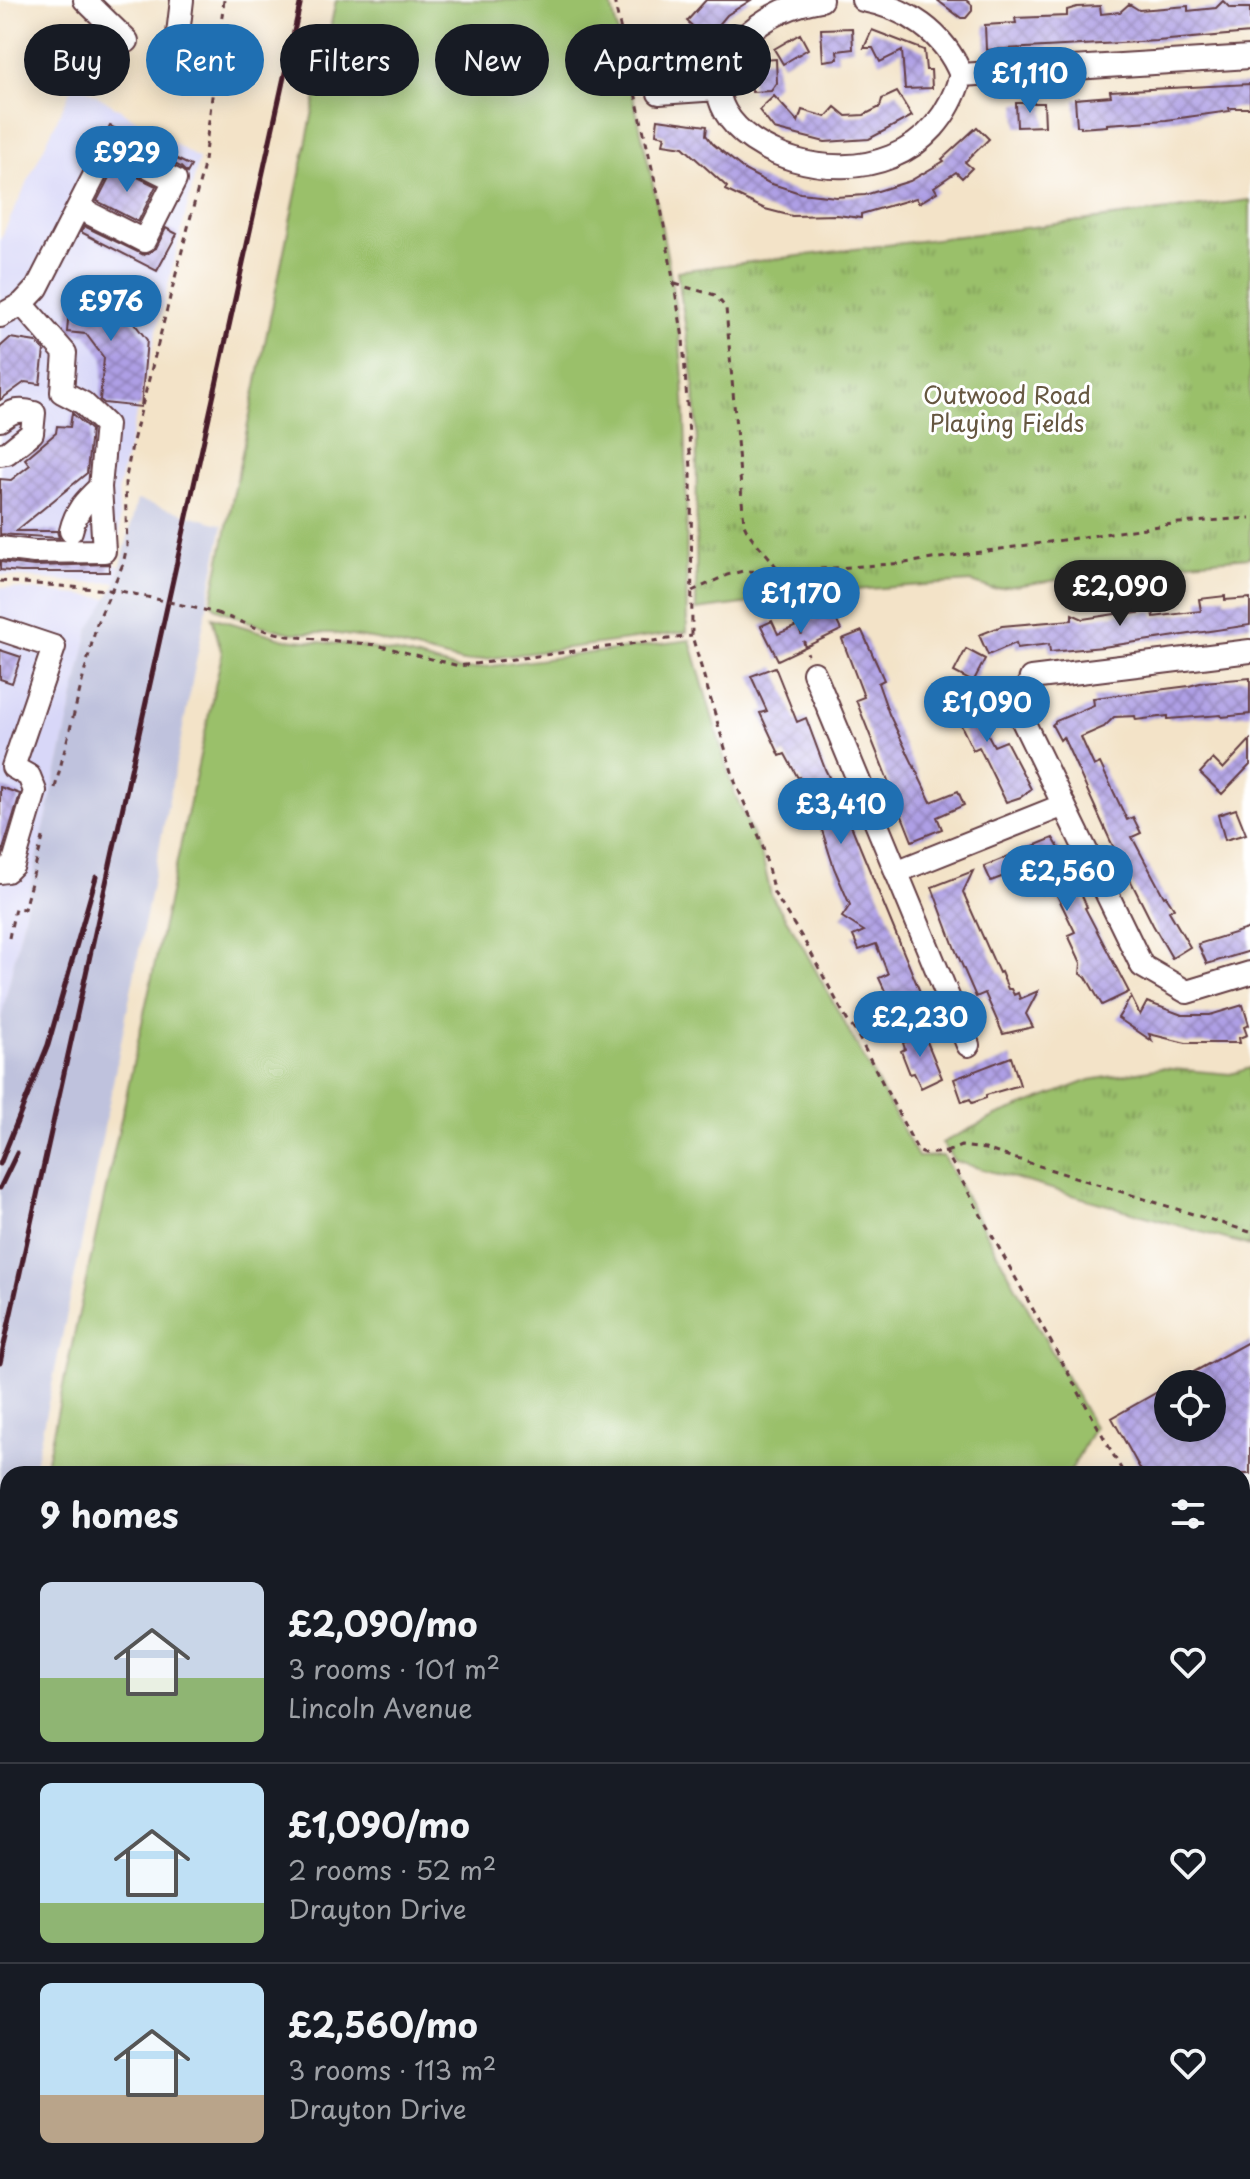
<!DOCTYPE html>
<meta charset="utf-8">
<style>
:root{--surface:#171b24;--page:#242831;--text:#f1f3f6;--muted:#9ea1a6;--line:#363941;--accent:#1f6fb2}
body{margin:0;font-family:"Playpen Sans",sans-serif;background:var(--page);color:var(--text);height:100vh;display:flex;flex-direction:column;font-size:30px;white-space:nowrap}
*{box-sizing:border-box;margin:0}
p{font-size:26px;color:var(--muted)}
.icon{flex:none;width:44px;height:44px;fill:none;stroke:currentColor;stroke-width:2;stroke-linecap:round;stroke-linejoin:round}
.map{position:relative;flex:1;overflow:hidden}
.drawer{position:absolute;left:0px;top:1466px;width:1250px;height:714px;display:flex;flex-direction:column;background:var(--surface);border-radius:24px 24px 0 0;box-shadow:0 4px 20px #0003}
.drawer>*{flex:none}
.hud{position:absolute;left:24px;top:24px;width:800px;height:72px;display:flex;gap:16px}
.fabs{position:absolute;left:1154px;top:1370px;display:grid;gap:16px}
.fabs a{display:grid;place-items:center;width:72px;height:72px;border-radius:50%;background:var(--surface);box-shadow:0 4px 20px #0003;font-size:40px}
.price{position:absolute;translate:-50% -68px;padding:0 18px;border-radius:28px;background:var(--accent);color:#fff;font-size:26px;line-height:52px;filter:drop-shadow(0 2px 4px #0008)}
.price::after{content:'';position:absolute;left:50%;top:48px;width:24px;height:18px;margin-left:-12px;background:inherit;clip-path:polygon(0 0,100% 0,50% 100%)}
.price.on{background:#222;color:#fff}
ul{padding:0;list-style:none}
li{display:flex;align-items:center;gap:24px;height:200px;padding:0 40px}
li+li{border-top:2px solid var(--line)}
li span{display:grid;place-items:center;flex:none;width:224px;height:160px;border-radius:12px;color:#555}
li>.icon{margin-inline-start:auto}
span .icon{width:96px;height:96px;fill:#fffc;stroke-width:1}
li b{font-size:34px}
h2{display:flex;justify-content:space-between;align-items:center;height:96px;padding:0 40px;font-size:34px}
.pill{padding:0 28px;border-radius:36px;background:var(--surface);box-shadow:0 4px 20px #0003;font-size:28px;line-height:72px}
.pill.on{background:var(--accent);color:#fff}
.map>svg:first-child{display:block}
.built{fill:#d8d7f8}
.railway{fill:#bfc2dd}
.green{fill:#9ac06b;stroke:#72704b;stroke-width:2}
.park{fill:url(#park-tufts);stroke:#72704b;stroke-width:2}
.building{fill:url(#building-cross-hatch)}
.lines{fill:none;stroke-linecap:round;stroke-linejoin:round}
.minor-casing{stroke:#633c43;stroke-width:26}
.path{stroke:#633c43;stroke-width:3;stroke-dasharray:6 6;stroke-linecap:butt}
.minor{stroke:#fff;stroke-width:22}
.rail{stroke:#4a1f2b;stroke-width:5}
.path-bridge{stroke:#633c43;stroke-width:3;stroke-dasharray:6 6;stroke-linecap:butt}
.labels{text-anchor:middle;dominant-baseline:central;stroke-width:6;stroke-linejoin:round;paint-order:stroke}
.park-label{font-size:24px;fill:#665741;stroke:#fff}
</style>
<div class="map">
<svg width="1250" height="2179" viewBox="0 0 1250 2179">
<defs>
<pattern id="park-tufts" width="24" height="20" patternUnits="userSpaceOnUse" patternTransform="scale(2)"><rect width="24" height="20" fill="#9ac06b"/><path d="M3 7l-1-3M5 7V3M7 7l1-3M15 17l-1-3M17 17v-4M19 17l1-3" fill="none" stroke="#809b58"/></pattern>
<pattern id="building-cross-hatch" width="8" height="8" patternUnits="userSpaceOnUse" patternTransform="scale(2)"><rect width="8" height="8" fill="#ae9fe5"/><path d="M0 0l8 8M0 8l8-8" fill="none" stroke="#9081ba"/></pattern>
</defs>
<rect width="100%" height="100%" fill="#fff"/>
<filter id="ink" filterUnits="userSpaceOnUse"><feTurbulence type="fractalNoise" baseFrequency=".0125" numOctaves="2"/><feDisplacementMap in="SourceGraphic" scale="16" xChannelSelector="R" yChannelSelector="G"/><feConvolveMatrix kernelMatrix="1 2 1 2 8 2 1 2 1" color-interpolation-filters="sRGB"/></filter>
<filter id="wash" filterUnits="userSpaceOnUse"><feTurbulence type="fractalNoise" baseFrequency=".006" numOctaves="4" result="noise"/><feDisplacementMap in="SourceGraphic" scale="32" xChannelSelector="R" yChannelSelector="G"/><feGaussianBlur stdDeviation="1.8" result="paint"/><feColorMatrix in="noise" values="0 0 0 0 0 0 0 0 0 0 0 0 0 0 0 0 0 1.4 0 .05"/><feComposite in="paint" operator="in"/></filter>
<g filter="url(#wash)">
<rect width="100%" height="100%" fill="#f3e3c8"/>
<path class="built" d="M 75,82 L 199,159 L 118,489 L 120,532 L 114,564 L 120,566 L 117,582 L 86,583 L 0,575 L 0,240 Z
M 0,587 L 109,598 L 89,630 L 0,1023 Z"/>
<path class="railway" d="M 137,500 L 223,525 L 73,1285 L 33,1474 L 8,1474 L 8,1589 L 0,1627 L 0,1023 L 89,630 L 117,582 Z"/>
<path class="green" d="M 336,0 L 610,0 C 636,110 665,222 679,334 C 690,433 685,533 687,632 L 463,662 L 377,640 L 332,633 L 291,633 L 255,624 L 217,609 L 211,603 Z
M 212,617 L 285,639 L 351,645 L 403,654 L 462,670 L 690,640 L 734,792 L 763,860 L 771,895 L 797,936 L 918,1157 L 943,1156 L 1094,1427 L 1069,1474 L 44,1474 L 222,654 Z
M 8,1639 L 8,2172 L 1220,2172 L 1191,2179 L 0,2179 L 0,1675 Z
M 1250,1833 L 1250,2165 L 1242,2167 L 1242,1850 L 1246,1849 L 1245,1836 Z"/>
<path class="park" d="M 1250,200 L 1250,557 L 1177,563 L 992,589 L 972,582 L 908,586 L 854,590 L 696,610 L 697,427 L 693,376 L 677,271 Z
M 1161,1068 L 1230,1074 L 1250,1068 L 1250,1246 L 954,1161 L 942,1143 L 996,1116 L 1090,1080 Z"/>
<g id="blocks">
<path class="building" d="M 706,0 L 751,0 L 727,15 L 701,46 L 704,59 L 666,69 L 665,65 L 651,70 L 645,48 L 701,34 L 687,21 Z
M 937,0 L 966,0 L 972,5 L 972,11 L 966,18 L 961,18 Z
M 1223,1 L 1230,8 L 1250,8 L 1250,33 L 1157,41 L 986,50 L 985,25 L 1016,23 L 1015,18 L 1067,16 L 1067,10 L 1077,7 L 1100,6 L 1101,14 L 1120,12 L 1129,4 L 1139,10 L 1188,6 L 1188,11 L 1216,8 Z
M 852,28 L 853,49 L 837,51 L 838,59 L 823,61 L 821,29 Z
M 872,30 L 924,50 L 926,70 L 931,70 L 932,88 L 905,89 L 902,51 L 880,62 L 873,48 L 864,48 Z
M 800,34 L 808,49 L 783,64 L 774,49 Z
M 776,59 L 777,83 L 771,91 L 752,92 L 750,61 Z
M 1250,84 L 1250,108 L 1229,108 L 1230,111 L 1166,120 L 1107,124 L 1107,126 L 1081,128 L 1081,126 L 1077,126 L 1075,99 L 1111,96 L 1110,91 Z
M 897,92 L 912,116 L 869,139 L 825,142 L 774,129 L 759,110 L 774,96 L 798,122 L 802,110 L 826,117 L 835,107 L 846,116 L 864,115 L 880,107 L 882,99 Z
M 1016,103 L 1044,103 L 1045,126 L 1017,127 Z
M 658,119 L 707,126 L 706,135 L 713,144 L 746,171 L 769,183 L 800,193 L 836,197 L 865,195 L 910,181 L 944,161 L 942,159 L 977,127 L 989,139 L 965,162 L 972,168 L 962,178 L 956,172 L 934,187 L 937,192 L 919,203 L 916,198 L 861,214 L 861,218 L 837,215 L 792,216 L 765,209 L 725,190 L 727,187 L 683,147 L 663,144 L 665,136 L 656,134 Z
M 110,126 L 191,166 L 187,173 L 181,167 L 115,134 L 106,134 Z
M 115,166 L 156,186 L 138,222 L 97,201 Z
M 84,226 L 144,255 L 156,248 L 166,228 L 177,234 L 157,271 L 81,232 Z
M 71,286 L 108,289 L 147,340 L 141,407 L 104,403 L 100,400 L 104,358 L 86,334 L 67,332 Z
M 10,338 L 36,342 L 44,350 L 40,384 L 25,382 L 0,400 L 0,347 Z
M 72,413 L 91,430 L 87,473 L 16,531 L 57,531 L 59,538 L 0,534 L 0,479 L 11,480 L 30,465 L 25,459 L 56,433 L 57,426 L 70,427 Z
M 0,562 L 34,566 L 109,564 L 109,572 L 21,572 L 0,570 Z
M 1225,596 L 1225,600 L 1250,598 L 1250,625 L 1103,647 L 1050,652 L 1049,644 L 1017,648 L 1016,643 L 988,655 L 979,635 L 1002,626 L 1072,620 L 1072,614 L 1083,619 L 1121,613 L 1122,615 L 1153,611 L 1154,617 L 1201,611 L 1199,599 Z
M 832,611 L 841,630 L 778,660 L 761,626 L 772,621 L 778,634 Z
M 862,631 L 884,680 L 878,683 L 889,714 L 931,802 L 958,791 L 964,805 L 937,817 L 942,829 L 912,841 L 856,700 L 864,697 L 842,639 Z
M 966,649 L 985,659 L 973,682 L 954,672 Z
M 0,650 L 21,657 L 12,683 L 0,679 Z
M 775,667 L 797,722 L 806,718 L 825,769 L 843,806 L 930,1016 L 909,1027 L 898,998 L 890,1002 L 879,978 L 888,974 L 876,944 L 859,950 L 853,936 L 864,931 L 842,917 L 850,905 L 834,868 L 820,824 L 800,777 L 798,778 L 785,754 L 780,756 L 760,713 L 767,711 L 751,676 Z
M 1250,678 L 1250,714 L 1222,717 L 1221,715 L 1168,719 L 1168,716 L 1136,720 L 1135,716 L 1114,717 L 1104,727 L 1081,737 L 1094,766 L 1100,763 L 1127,820 L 1133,817 L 1141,833 L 1132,837 L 1164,897 L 1166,896 L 1174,908 L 1169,911 L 1190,947 L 1172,958 L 1153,925 L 1110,840 L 1063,737 L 1060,740 L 1052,725 L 1056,721 L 1094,705 L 1093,698 L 1189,686 L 1204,682 Z
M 975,688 L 978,716 L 994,746 L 1006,741 L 1031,789 L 1021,797 L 1006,802 L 979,747 L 973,750 L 956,715 L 947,716 L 944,691 Z
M 1250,740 L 1250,765 L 1222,794 L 1200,773 L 1213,759 L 1223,769 Z
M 0,787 L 20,794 L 2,853 L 0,853 Z
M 1236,809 L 1246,834 L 1225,840 L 1218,815 Z
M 1053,838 L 1066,860 L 1087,907 L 1085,908 L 1129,992 L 1102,1005 L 1086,977 L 1080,974 L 1081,963 L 1068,935 L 1075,932 L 1055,891 L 1043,894 L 1030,868 L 1005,879 L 1004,876 L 991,881 L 984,866 Z
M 973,871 L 963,892 L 999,973 L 1001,972 L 1008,989 L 1011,989 L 1014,995 L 1018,993 L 1020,999 L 1038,991 L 1026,1014 L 1033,1027 L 1003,1034 L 985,993 L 976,997 L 955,949 L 932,887 Z
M 1250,928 L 1250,951 L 1207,964 L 1198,944 Z
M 1131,997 L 1140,1015 L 1147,1002 L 1182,1015 L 1210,1015 L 1243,1005 L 1249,1025 L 1244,1027 L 1247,1035 L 1239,1038 L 1240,1043 L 1186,1043 L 1149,1034 L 1152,1041 L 1118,1018 Z
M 921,1027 L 942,1078 L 921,1088 L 914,1073 L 910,1074 L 901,1051 L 905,1049 L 903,1043 L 909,1040 L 907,1033 Z
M 1011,1057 L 1020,1085 L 986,1095 L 986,1098 L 972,1103 L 970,1099 L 962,1102 L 954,1079 Z
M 1250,1341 L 1250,1474 L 1143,1474 L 1112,1418 L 1168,1386 L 1168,1428 L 1212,1428 L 1212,1384 L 1172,1384 Z"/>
</g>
</g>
<g filter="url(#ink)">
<use href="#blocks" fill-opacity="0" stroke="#633c43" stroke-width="2"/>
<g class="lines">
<defs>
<path id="minor" d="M 85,0 L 127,41
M 821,0 C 789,5 763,18 740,41 C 640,138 911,249 961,75 C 944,32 906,8 863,0
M 178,34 L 182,0
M 961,75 L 1250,57
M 659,93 L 718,89
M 0,316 L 22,304 L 37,288 L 109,147 L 175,180 L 144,241 L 79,208
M 0,420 C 12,411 19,408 34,413
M 0,454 L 7,453 L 32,433 L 34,413
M 71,531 C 76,510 85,501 100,487
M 0,548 L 34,552 L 104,551 L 100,487 L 106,425 L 83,403 L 62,392 L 65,353 L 22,304
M 0,629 L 54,647 L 13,767 L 29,776 L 35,791 L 13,865 L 7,871 L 0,872
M 1250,651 L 1031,678 L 1019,713 L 1142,966 L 1187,992 L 1250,973
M 814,673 L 968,1045
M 896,872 L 1064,805
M 1242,1745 L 1250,1756"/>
</defs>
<use href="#minor" class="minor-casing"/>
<path class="path" d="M 614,0 L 661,208 L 683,338 L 691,469 L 692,636 L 735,782 L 762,843 L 774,893 L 805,942 L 847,1020 L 856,1032 L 918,1151 L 925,1154 L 946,1152 L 1124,1474
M 675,284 L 715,295 L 726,308 L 744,524 C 752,543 768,552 778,570 C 793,595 799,628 808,655
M 0,581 L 121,591
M 692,591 L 727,575 L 743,571 L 780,572 L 905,563 L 1179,523 L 1250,518
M 217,613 L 260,629 L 288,636 L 377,645 L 459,666 L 692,636
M 55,788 L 97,623 L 123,564 L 127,546 L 125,483 L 132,445 L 203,169 L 224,0
M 9,938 L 15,908 L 24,909 L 44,834
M 946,1152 L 961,1146 L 985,1149 L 1250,1232
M 0,1707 L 8,1707
M 1242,2063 L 1250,2057
M 1082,2179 L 1091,2172"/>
<use href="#minor" class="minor"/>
<path class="rail" d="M 0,1164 L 48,1045 L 96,877
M 0,1188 L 17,1153
M 0,1363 L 301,0"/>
<path class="path-bridge" d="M 121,591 L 217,613"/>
</g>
</g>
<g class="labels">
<g class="park-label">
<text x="1007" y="394">Outwood Road<tspan x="1007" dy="28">Playing Fields</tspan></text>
</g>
</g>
</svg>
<div class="fabs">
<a><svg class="icon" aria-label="locate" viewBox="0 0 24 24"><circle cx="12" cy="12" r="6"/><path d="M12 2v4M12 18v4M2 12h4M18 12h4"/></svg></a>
</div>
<b class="price" style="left:1030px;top:115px">£1,110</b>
<b class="price" style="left:127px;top:194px">£929</b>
<b class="price" style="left:111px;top:343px">£976</b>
<b class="price on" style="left:1120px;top:628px">£2,090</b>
<b class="price" style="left:801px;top:635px">£1,170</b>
<b class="price" style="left:987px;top:744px">£1,090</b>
<b class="price" style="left:841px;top:846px">£3,410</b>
<b class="price" style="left:1067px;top:913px">£2,560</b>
<b class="price" style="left:920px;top:1059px">£2,230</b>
<div class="hud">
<a class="pill">Buy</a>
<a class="pill on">Rent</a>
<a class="pill">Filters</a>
<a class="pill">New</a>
<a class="pill">Apartment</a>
</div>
<section class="drawer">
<h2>9 homes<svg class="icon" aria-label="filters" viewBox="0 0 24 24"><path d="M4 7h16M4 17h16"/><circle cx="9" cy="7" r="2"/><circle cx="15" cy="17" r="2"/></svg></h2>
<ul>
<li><span style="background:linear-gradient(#c9d6e8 60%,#8fb573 0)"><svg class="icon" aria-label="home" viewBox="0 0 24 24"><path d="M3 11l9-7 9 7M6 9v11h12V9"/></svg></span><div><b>£2,090/mo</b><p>3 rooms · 101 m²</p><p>Lincoln Avenue</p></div><svg class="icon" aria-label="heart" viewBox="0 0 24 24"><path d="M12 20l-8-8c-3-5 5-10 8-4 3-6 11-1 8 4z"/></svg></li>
<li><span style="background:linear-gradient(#bfe0f5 75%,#8fb573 0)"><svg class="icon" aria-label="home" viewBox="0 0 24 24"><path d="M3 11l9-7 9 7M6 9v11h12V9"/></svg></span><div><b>£1,090/mo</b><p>2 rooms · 52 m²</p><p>Drayton Drive</p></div><svg class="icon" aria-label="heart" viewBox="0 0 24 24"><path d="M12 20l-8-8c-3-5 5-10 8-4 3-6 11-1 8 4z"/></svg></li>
<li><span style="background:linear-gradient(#bfe0f5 70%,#b9a48a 0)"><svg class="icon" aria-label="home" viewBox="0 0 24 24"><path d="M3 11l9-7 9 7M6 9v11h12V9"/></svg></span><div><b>£2,560/mo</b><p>3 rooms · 113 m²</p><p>Drayton Drive</p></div><svg class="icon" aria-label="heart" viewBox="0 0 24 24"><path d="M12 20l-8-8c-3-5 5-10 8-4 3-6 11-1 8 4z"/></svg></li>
</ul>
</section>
</div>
